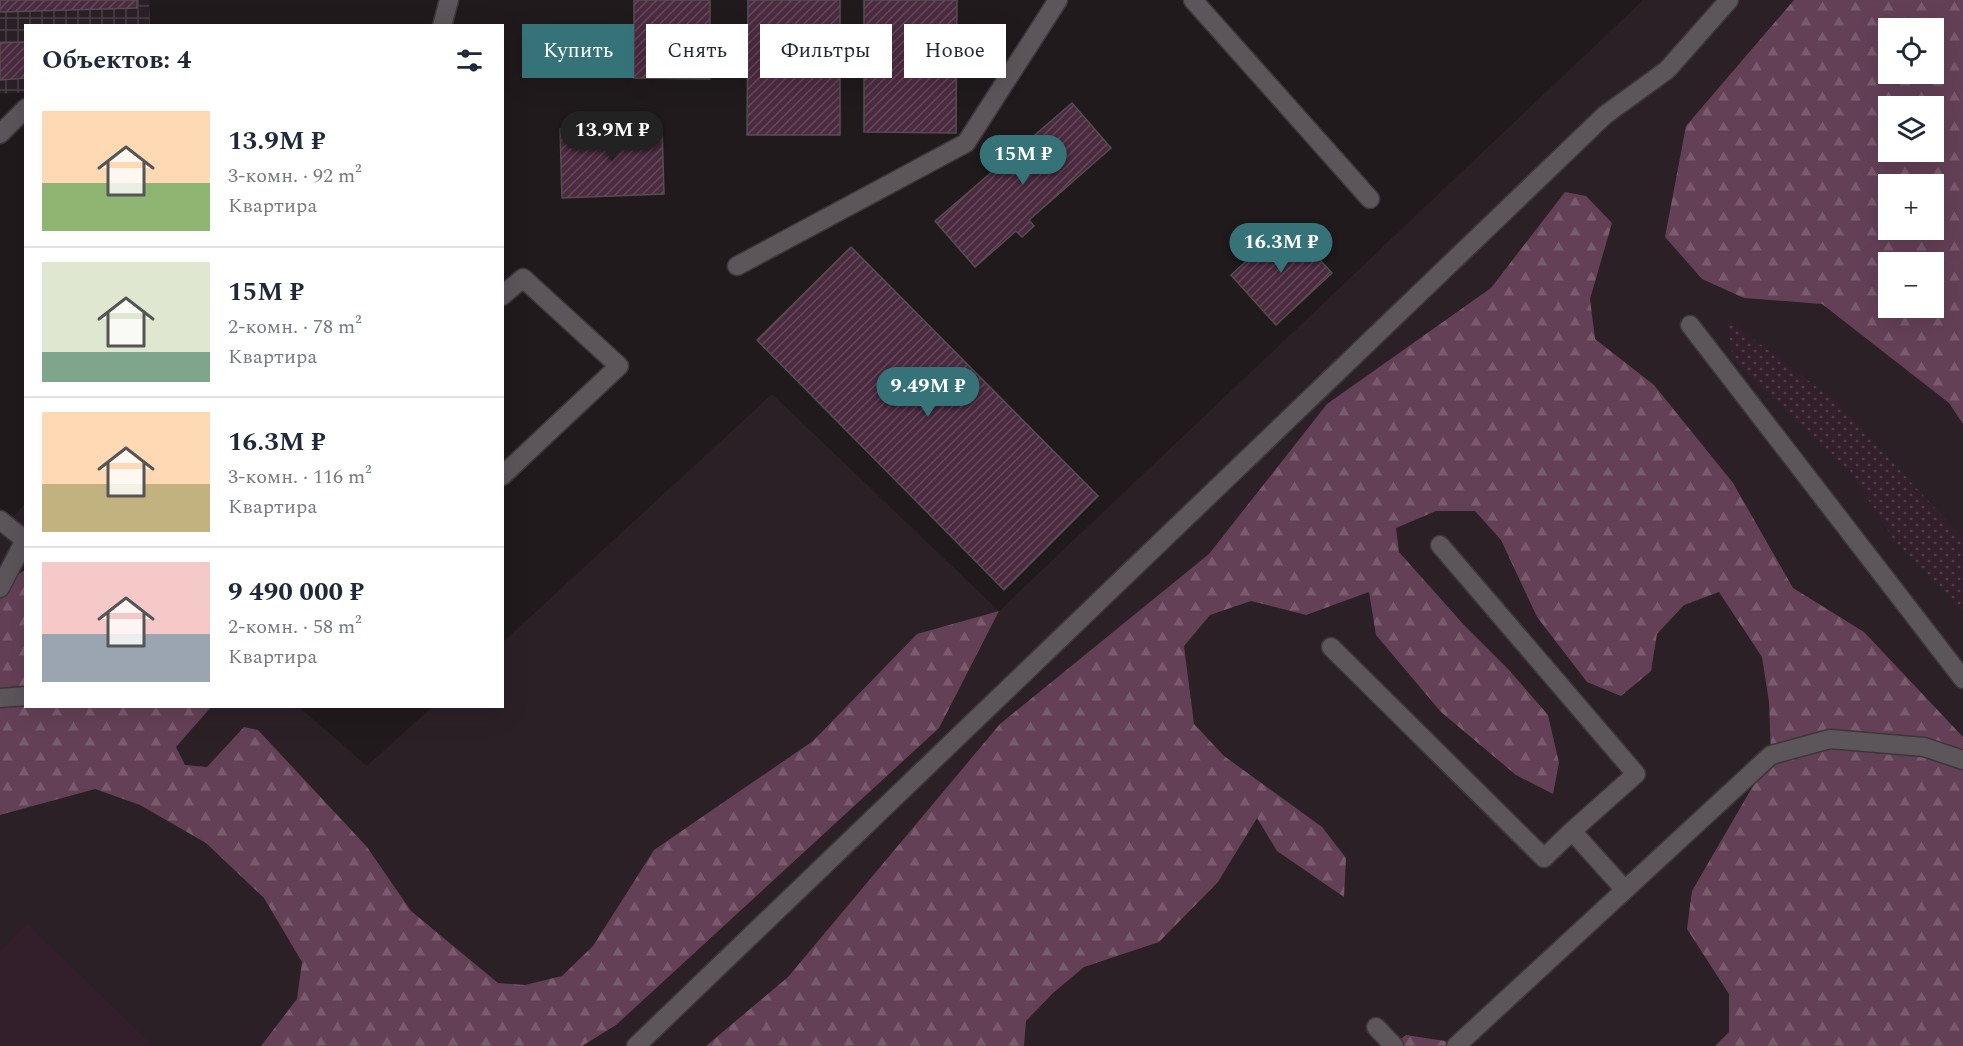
<!DOCTYPE html>
<html lang="ru">
<meta charset="utf-8">
<style>
:root{--surface:#fff;--page:#f2f2f3;--text:#1f2937;--muted:#747a83;--line:#e0e1e3;--accent:#367379}
body{margin:0;font-family:Spectral,serif;background:var(--page);color:var(--text);height:100vh;display:flex;flex-direction:column;font-size:22px;white-space:nowrap}
*{box-sizing:border-box;margin:0}
p{font-size:20px;color:var(--muted)}
.icon{flex:none;width:33px;height:33px;fill:none;stroke:currentColor;stroke-width:2;stroke-linecap:round;stroke-linejoin:round}
.map{position:relative;flex:1;overflow:hidden}
.panel{position:absolute;left:24px;top:24px;width:480px;height:684px;display:flex;flex-direction:column;background:var(--surface);border-radius:0px;box-shadow:0 6px 24px #0002}
.panel>*{flex:none}
.hud{position:absolute;left:522px;top:24px;width:570px;height:54px;display:flex;gap:12px}
.tools{position:absolute;left:1878px;top:18px;display:grid;gap:12px}
.tools a{display:grid;place-items:center;width:66px;height:66px;border-radius:0px;background:var(--surface);box-shadow:0 6px 24px #0002;font-size:30px}
.price{position:absolute;translate:-50% -51px;padding:0 14px;border-radius:21px;background:var(--accent);color:#fff;font-size:20px;line-height:39px;filter:drop-shadow(0 2px 3px #0008)}
.price::after{content:'';position:absolute;left:50%;top:36px;width:18px;height:14px;margin-left:-9px;background:inherit;clip-path:polygon(0 0,100% 0,50% 100%)}
.price.selected{background:#222;color:#fff}
ul{padding:0;list-style:none}
li{display:flex;align-items:center;gap:18px;height:150px;padding:0 18px}
li+li{border-top:2px solid var(--line)}
li span{display:grid;place-items:center;flex:none;width:168px;height:120px;border-radius:0px;color:#555}
li>.icon{margin-inline-start:auto}
span .icon{width:72px;height:72px;fill:#fffc;stroke-width:1}
li b{font-size:26px}
h2{display:flex;justify-content:space-between;align-items:center;height:72px;padding:0 18px;font-size:26px}
.tag{padding:0 21px;border-radius:0px;background:var(--surface);box-shadow:0 6px 24px #0002;font-size:21px;line-height:54px}
.tag.selected{background:var(--accent);color:#fff}
.map>svg:first-child{display:block}
.built{fill:#2c2027;fill-rule:evenodd}
.industrial{fill:url(#industrial-grid)}
.grass{fill:url(#grass-dots)}
.forest{fill:url(#forest-firs);fill-rule:evenodd}
.pitch{fill:#331f2b}
.building{fill:url(#building-hatch);stroke:#544d51;stroke-width:1.5}
.lines{fill:none;stroke-linecap:round;stroke-linejoin:round}
.minor-casing{stroke:#3c373a;stroke-width:21}
.minor{stroke:#5c5559;stroke-width:18}
</style>
<div class="map">
<svg width="1963" height="1046" viewBox="0 0 1963 1046">
<defs>
<pattern id="industrial-grid" width="8" height="8" patternUnits="userSpaceOnUse" patternTransform="scale(1.5)"><rect width="8" height="8" fill="#2c2027"/><path d="M0 4h8M4 0v8" fill="none" stroke="#4a4046"/></pattern>
<pattern id="grass-dots" width="8" height="8" patternUnits="userSpaceOnUse" patternTransform="scale(1.5)"><rect width="8" height="8" fill="#331f2b"/><path d="M2 2h.1M6 6h.1" fill="none" stroke="#503f49" stroke-width="1.8" stroke-linecap="round"/></pattern>
<pattern id="forest-firs" width="22" height="20" patternUnits="userSpaceOnUse" patternTransform="scale(1.5)"><rect width="22" height="20" fill="#644056"/><path d="M5 1l3.5 6h-7zM16 11l3.5 6h-7z" fill="#7a5b6e"/></pattern>
<pattern id="building-hatch" width="6" height="6" patternUnits="userSpaceOnUse" patternTransform="scale(1.5)"><rect width="6" height="6" fill="#4c2b40"/><path d="M-1 1l2-2M0 6l6-6M5 7l2-2" fill="none" stroke="#65495b"/></pattern>
</defs>
<rect width="100%" height="100%" fill="#201a1d"/>
<path class="built" d="M 1643,0 L 1963,0 L 1963,1046 L 0,1046 L 0,532 L 25,503 L 26,706 L 299,707 L 367,766 L 432,707 L 502,706 L 503,642 L 772,394 L 999,611 ZM 1888,28 L 1934,28 L 1934,74 L 1888,74 ZM 1888,106 L 1934,106 L 1934,152 L 1888,152 ZM 1888,184 L 1934,184 L 1934,230 L 1888,230 ZM 1888,262 L 1934,262 L 1934,308 L 1888,308 Z"/>
<path class="industrial" d="M 0,0 L 149,0 L 150,25 L 26,26 L 25,92 L 0,94 Z"/>
<path class="grass" d="M 1727,319 L 1835,401 L 1963,538 L 1963,611 L 1894,540 L 1850,471 L 1733,360 Z"/>
<path class="forest" d="M 1794,0 L 1963,0 L 1963,424 L 1949,403 L 1822,304 L 1744,298 L 1702,279 L 1665,237 L 1686,126 ZM 1888,28 L 1934,28 L 1934,74 L 1888,74 ZM 1888,106 L 1934,106 L 1934,152 L 1888,152 ZM 1934,184 L 1934,230 L 1888,230 L 1888,184 ZM 1888,262 L 1934,262 L 1934,308 L 1888,308 Z
M 1565,192 L 1586,196 L 1612,223 L 1590,299 L 1595,339 L 1654,385 L 1733,483 L 1793,588 L 1864,632 L 1963,737 L 1963,1046 L 1715,1046 L 1729,1032 L 1729,994 L 1687,929 L 1692,891 L 1771,755 L 1769,702 L 1762,657 L 1719,592 L 1684,605 L 1657,634 L 1651,671 L 1621,696 L 1587,682 L 1537,617 L 1501,540 L 1475,511 L 1436,511 L 1396,528 L 1399,552 L 1464,625 L 1509,670 L 1548,715 L 1559,763 L 1553,794 L 1516,775 L 1441,712 L 1376,635 L 1369,592 L 1306,615 L 1251,601 L 1210,615 L 1184,646 L 1194,724 L 1224,756 L 1322,827 L 1346,858 L 1344,897 L 1277,851 L 1257,818 L 1218,882 L 1159,942 L 1084,967 L 1053,993 L 1026,1021 L 1024,1046 L 706,1046 L 788,977 L 1000,724 L 1209,554 L 1327,404 L 1491,288 Z
M 25,570 L 26,706 L 211,707 L 176,747 L 185,765 L 207,767 L 244,727 L 258,730 L 367,847 L 411,911 L 498,983 L 525,985 L 562,976 L 593,946 L 654,850 L 813,741 L 917,634 L 999,611 L 939,728 L 616,1025 L 582,1046 L 261,1046 L 297,999 L 302,962 L 264,898 L 206,843 L 140,805 L 95,789 L 0,815 L 0,585 Z
M 1406,1035 L 1445,1041 L 1448,1046 L 1391,1046 Z"/>
<path class="pitch" d="M 27,924 L 153,1046 L 0,1046 L 0,952 Z"/>
<path class="building" d="M 0,0 L 137,0 L 137,8 L 0,12 Z
M 634,0 L 710,0 L 710,79 L 634,78 Z
M 748,0 L 840,0 L 840,135 L 747,135 Z
M 864,0 L 957,0 L 956,133 L 864,132 Z
M 26,42 L 26,78 L 0,80 L 0,43 Z
M 1072,103 L 1111,148 L 1029,220 L 1034,226 L 1022,237 L 1016,231 L 975,267 L 935,221 Z
M 662,126 L 664,194 L 562,198 L 560,129 Z
M 1287,224 L 1332,273 L 1276,325 L 1231,275 Z
M 851,247 L 1098,496 L 1004,590 L 757,340 Z"/>
<g class="lines">
<defs>
<path id="minor" d="M 1193,0 L 1370,199
M 442,26 L 449,0
M 0,134 L 26,108
M 737,266 L 966,143 L 1058,0
M 502,296 L 523,278 L 619,366 L 502,476
M 1690,325 L 1963,679
M 0,520 L 25,540 L 0,588
M 1440,545 L 1636,774 L 1572,831 L 1625,890
M 1331,647 L 1544,858 L 1572,831
M 0,698 L 26,696
M 1376,1027 L 1394,1046
M 636,1046 L 1605,115 L 1667,70 L 1729,0
M 1456,1046 L 1771,755 L 1830,739 L 1924,747 L 1963,760"/>
</defs>
<use href="#minor" class="minor-casing"/>
<use href="#minor" class="minor"/>
</g>
</svg>
<div class="tools">
<a><svg class="icon" aria-label="locate" viewBox="0 0 24 24"><circle cx="12" cy="12" r="6"/><path d="M12 2v4M12 18v4M2 12h4M18 12h4"/></svg></a>
<a><svg class="icon" aria-label="layers" viewBox="0 0 24 24"><path d="M12 4l9 5-9 5-9-5zM3 14l9 5 9-5"/></svg></a>
<a>+</a>
<a>−</a>
</div>
<b class="price selected" style="left:612px;top:162px">13.9M ₽</b>
<b class="price" style="left:1023px;top:186px">15M ₽</b>
<b class="price" style="left:1281px;top:274px">16.3M ₽</b>
<b class="price" style="left:928px;top:418px">9.49M ₽</b>
<div class="hud">
<a class="tag selected">Купить</a>
<a class="tag">Снять</a>
<a class="tag">Фильтры</a>
<a class="tag">Новое</a>
</div>
<section class="panel">
<h2>Объектов: 4<svg class="icon" aria-label="filters" viewBox="0 0 24 24"><path d="M4 7h16M4 17h16"/><circle cx="9" cy="7" r="2"/><circle cx="15" cy="17" r="2"/></svg></h2>
<ul>
<li><span style="background:linear-gradient(#ffd9b3 60%,#8fb573 0)"><svg class="icon" aria-label="home" viewBox="0 0 24 24"><path d="M3 11l9-7 9 7M6 9v11h12V9"/></svg></span><div><b>13.9M ₽</b><p>3-комн. · 92 m²</p><p>Квартира</p></div></li>
<li><span style="background:linear-gradient(#dfe7d0 75%,#7fa58c 0)"><svg class="icon" aria-label="home" viewBox="0 0 24 24"><path d="M3 11l9-7 9 7M6 9v11h12V9"/></svg></span><div><b>15M ₽</b><p>2-комн. · 78 m²</p><p>Квартира</p></div></li>
<li><span style="background:linear-gradient(#ffd9b3 60%,#c2b280 0)"><svg class="icon" aria-label="home" viewBox="0 0 24 24"><path d="M3 11l9-7 9 7M6 9v11h12V9"/></svg></span><div><b>16.3M ₽</b><p>3-комн. · 116 m²</p><p>Квартира</p></div></li>
<li><span style="background:linear-gradient(#f6c9c9 60%,#9aa5b1 0)"><svg class="icon" aria-label="home" viewBox="0 0 24 24"><path d="M3 11l9-7 9 7M6 9v11h12V9"/></svg></span><div><b>9 490 000 ₽</b><p>2-комн. · 58 m²</p><p>Квартира</p></div></li>
</ul>
</section>
</div>
